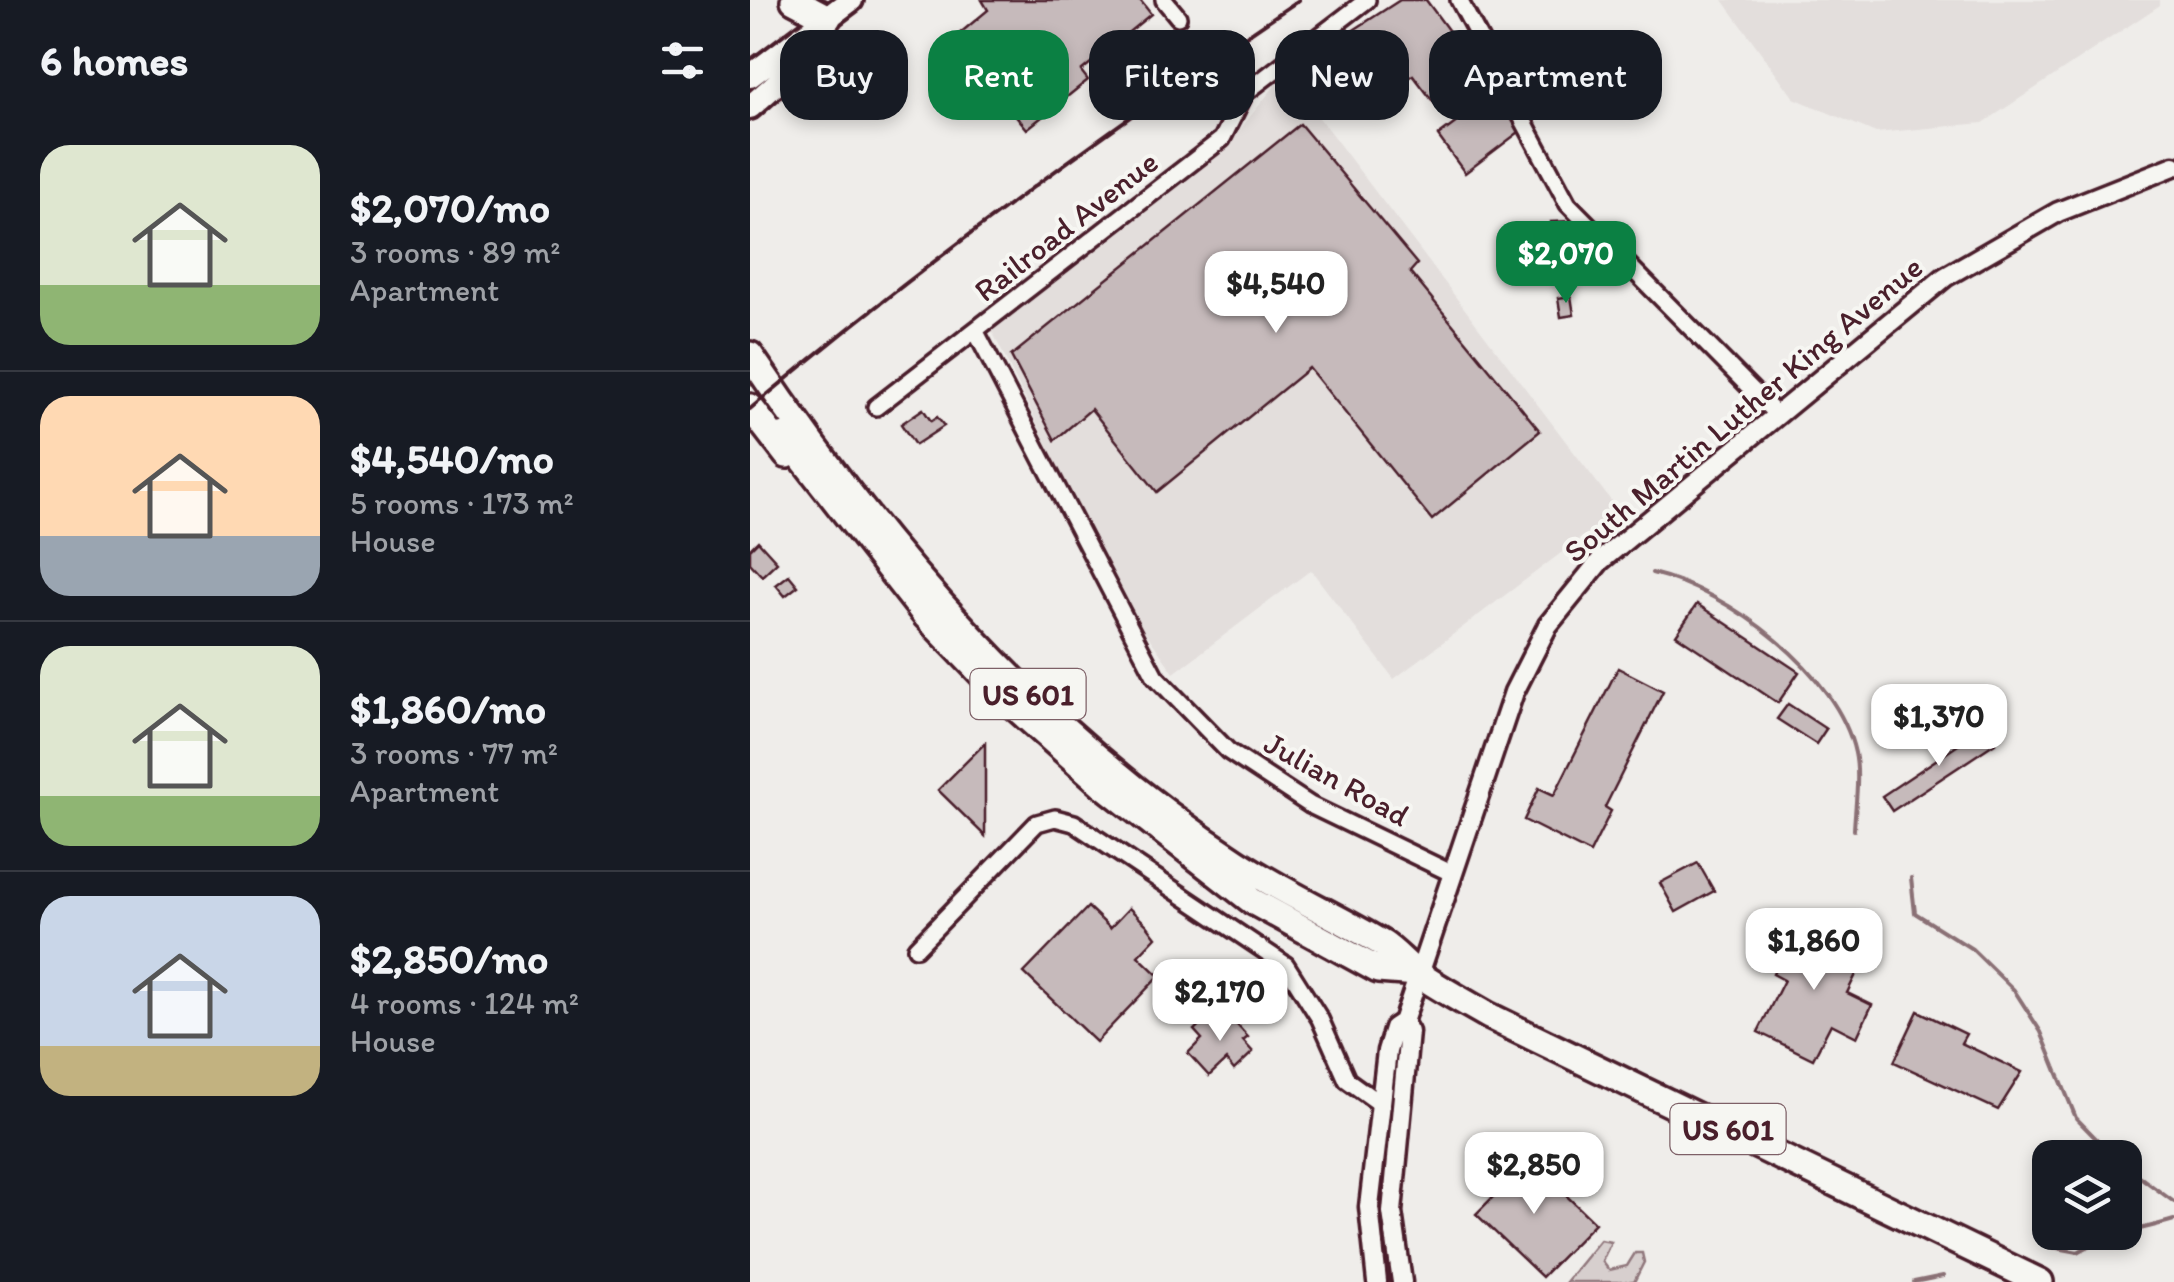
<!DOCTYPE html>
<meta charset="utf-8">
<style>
:root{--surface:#171b24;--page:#242831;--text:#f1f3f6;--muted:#9ea1a6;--line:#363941;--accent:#0b8043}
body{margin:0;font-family:Itim,sans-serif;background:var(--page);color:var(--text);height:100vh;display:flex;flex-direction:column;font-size:38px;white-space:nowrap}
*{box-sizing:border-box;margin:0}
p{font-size:32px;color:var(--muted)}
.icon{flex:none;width:55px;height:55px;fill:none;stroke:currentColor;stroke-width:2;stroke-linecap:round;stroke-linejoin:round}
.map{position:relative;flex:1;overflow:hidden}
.drawer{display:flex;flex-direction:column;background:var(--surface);width:750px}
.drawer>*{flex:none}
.guide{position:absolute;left:30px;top:30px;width:950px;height:90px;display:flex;gap:20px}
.buttons{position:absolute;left:1282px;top:1140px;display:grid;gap:20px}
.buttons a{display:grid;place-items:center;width:110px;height:110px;border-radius:20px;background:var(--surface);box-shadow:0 5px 15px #0003;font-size:50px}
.price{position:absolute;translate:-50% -85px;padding:0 22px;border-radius:20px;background:#fff;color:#222;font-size:32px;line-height:65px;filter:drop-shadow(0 2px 5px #0008)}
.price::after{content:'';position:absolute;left:50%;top:60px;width:30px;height:22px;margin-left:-15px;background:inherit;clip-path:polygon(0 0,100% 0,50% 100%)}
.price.active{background:var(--accent);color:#fff}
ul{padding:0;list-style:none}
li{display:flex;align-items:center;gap:30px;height:250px;padding:0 40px}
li+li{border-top:2px solid var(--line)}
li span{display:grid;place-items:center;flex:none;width:280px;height:200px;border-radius:30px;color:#555}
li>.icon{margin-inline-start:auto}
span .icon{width:120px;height:120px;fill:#fffc;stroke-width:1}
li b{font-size:42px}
h2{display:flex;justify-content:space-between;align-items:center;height:120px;padding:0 40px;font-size:42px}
.chip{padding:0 35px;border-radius:30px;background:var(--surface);box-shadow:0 5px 15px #0003;font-size:35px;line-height:90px}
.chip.active{background:var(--accent);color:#fff}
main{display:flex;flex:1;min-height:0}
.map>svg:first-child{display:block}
.built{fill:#e3dedc}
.green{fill:#d7cfce;stroke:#90777c;stroke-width:2.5}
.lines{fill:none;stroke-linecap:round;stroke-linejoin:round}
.stream{stroke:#8a6f74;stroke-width:4}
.building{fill:#c6babb;stroke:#4a1f2b;stroke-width:2.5}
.minor-casing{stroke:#4a1f2b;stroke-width:22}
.tertiary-casing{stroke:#4a1f2b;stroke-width:25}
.primary-casing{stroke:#4a1f2b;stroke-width:30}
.trunk-casing{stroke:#4a1f2b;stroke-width:32}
.minor{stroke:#f6f6f2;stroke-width:15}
.tertiary{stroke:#f6f6f2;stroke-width:18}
.primary{stroke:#f6f6f2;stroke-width:22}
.trunk{stroke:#f6f6f2;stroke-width:25}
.rail{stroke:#4a1f2b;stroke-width:4}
.labels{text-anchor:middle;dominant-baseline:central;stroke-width:8;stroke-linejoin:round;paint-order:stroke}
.shield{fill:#f6f6f2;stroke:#7e6067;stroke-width:2.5}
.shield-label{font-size:30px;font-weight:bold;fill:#4a1f2b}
.street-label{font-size:32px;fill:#4a1f2b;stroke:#f6f6f2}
</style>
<main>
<section class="drawer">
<h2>6 homes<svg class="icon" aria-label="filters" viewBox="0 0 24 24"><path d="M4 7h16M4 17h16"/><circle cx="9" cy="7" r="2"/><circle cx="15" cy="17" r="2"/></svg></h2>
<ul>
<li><span style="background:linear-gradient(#dfe7d0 70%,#8fb573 0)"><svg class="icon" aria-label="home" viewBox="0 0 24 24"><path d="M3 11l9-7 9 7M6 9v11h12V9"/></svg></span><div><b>$2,070/mo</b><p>3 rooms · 89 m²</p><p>Apartment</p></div></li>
<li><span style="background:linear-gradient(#ffd9b3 70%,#9aa5b1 0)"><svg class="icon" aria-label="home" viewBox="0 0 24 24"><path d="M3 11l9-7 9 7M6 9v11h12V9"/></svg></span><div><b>$4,540/mo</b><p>5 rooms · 173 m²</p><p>House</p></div></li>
<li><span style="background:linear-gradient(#dfe7d0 75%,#8fb573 0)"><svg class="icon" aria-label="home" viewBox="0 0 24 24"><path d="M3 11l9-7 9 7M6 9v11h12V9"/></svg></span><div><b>$1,860/mo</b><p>3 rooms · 77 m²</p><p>Apartment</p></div></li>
<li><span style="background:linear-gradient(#c9d6e8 75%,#c2b280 0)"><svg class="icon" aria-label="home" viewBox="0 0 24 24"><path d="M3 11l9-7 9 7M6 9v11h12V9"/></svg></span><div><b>$2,850/mo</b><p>4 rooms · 124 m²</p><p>House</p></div></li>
</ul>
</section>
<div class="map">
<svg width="1424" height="1282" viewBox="0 0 1424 1282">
<rect width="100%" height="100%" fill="#efedea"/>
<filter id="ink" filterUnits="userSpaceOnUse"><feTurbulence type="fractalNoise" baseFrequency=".01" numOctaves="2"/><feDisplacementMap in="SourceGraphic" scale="20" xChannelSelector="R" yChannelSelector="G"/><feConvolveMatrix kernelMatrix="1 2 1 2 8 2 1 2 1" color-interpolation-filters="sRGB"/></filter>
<g filter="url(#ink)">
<path class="built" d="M 973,0 L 1410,0 L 1410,5 L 1233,123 L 1126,133 L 1044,98 Z
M 535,73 L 868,510 L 644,679 L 561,570 L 424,673 L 374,602 L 241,329 L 483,138 Z"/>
<path class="green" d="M 850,1240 L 861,1242 L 852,1261 L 859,1270 L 877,1266 L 885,1253 L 892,1253 L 894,1262 L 884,1282 L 816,1282 Z"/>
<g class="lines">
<path class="stream" d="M 902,573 C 979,591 1088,673 1105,753 C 1110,776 1105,806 1104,830
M 1161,878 L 1165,913 L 1222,949 L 1264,990 L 1291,1032 L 1326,1118 L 1365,1158
M 1375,1166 L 1424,1202
M 1302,1247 L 1328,1252 C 1360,1233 1388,1231 1424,1220
M 1164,1282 L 1193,1276"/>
</g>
<path class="building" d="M 390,0 L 401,14 L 331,71 L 338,80 L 277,129 L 203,39 L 238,10 L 232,0 Z
M 650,0 L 676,0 L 729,72 L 685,104 L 663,75 L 642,91 L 599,33 Z
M 746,93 L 773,129 L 715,173 L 688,136 Z
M 550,124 L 667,264 L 660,272 L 790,431 L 682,520 L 559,368 L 407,492 L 341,409 L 305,440 L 261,356 Z
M 821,221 L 822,252 L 802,252 L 801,222 Z
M 821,296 L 824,315 L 811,317 L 808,298 Z
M 173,409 L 181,421 L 187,417 L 194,426 L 165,445 L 151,424 Z
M 8,541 L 27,562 L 12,576 L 0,563 L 0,549 Z
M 39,575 L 48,586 L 35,596 L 26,585 Z
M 947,604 L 1049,672 L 1028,703 L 926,635 Z
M 868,668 L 913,691 L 855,807 L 861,811 L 840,853 L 774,820 L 789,788 L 804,795 Z
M 1038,704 L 1076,729 L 1066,744 L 1027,719 Z
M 1235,727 L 1245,743 L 1142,811 L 1132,796 Z
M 235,743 L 235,836 L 188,790 Z
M 948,863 L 964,891 L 926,912 L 910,883 Z
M 338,907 L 360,928 L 379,908 L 397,925 L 406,937 L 388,956 L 409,976 L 346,1042 L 274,973 Z
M 1048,923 L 1115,956 L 1097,993 L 1122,1005 L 1107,1037 L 1081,1024 L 1063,1059 L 1008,1032 L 1034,980 L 1023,974 Z
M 1168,1011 L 1216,1034 L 1211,1043 L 1272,1072 L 1248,1110 L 1144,1062 Z
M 463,1012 L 470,1020 L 477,1014 L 498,1037 L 493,1041 L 503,1052 L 484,1070 L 476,1060 L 459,1076 L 438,1053 L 452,1039 L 444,1030 Z
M 778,1159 L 845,1223 L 792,1277 L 726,1214 L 743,1197 L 737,1191 L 756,1172 L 761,1176 Z"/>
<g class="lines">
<defs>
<path id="minor" d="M 414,0 L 428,17
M 709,0 L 818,204 L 1025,413
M 226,332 L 405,676 L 478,751 L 560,805 L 701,873
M 126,407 L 472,139 L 495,93 L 617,0
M 166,948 L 287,823 L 305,818 L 324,823 L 536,965 L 570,1019 L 597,1080 L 629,1103"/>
<path id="tertiary" d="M 627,1282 L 619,1207 L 637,1051 L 644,1028 L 653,1022 L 764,692 L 798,625 L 850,561 L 1195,277 L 1308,212 L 1424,166
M 652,1282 L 642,1212 L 659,1032 L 653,1022"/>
<path id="primary" d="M 0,76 L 101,0
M 0,107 L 59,55 L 76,21"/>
<path id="trunk" d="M 44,0 L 78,18
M 0,355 C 131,550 288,733 487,862 C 534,893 585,915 633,944 C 645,952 655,964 667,973 C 690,989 715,1002 739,1016 L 1290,1282
M 0,407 L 37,455
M 35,436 L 176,616 L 255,698 L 352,784 L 502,901 L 628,970 L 667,973"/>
</defs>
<use href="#minor" class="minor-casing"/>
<use href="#tertiary" class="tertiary-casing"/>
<use href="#primary" class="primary-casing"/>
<use href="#trunk" class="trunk-casing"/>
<use href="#minor" class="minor"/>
<use href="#tertiary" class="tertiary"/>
<use href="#primary" class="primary"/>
<use href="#trunk" class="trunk"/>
<path class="rail" d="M 0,409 C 173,264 362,126 549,0"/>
</g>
</g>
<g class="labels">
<g class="shield">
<rect x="220.5" y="669" width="115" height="50" rx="8"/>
<rect x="920.5" y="1104" width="115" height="50" rx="8"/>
</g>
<g class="shield-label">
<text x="278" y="694">US 601</text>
<text x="978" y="1129">US 601</text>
</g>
<g class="street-label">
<text transform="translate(316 226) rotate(-38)">Railroad Avenue</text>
<text transform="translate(993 409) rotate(-40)">South Martin Luther King Avenue</text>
<text transform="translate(587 779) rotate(29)">Julian Road</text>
</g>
</g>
</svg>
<div class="buttons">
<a><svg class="icon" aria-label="layers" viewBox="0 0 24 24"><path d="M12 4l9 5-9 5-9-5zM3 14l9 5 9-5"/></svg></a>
</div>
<b class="price active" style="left:816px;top:306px">$2,070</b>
<b class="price" style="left:526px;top:336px">$4,540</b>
<b class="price" style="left:1189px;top:769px">$1,370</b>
<b class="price" style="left:1064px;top:993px">$1,860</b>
<b class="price" style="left:470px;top:1044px">$2,170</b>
<b class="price" style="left:784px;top:1217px">$2,850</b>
<div class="guide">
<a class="chip">Buy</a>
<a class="chip active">Rent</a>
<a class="chip">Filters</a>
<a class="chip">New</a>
<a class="chip">Apartment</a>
</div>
</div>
</main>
